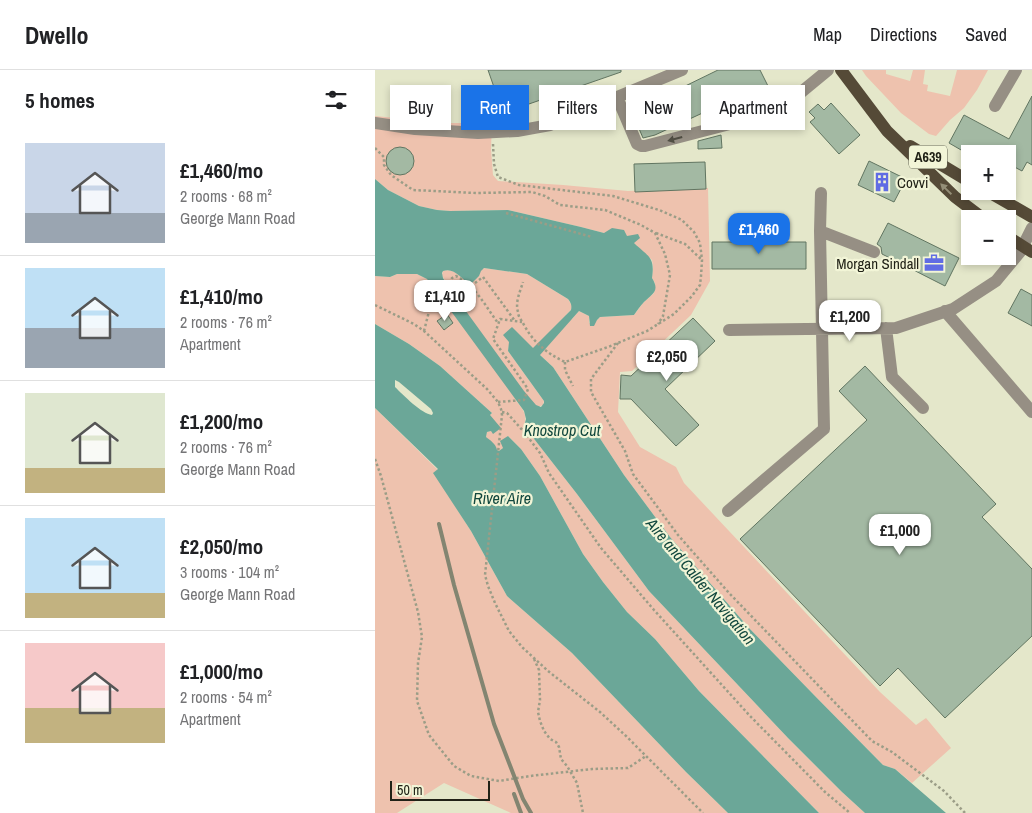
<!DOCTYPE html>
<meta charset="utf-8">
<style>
:root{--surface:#fff;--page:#f6f6f6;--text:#202124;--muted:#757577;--line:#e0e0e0;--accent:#1a73e8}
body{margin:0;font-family:"Archivo Narrow",sans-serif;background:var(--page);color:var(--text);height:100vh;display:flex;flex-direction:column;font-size:19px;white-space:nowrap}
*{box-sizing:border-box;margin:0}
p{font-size:16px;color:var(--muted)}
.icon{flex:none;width:28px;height:28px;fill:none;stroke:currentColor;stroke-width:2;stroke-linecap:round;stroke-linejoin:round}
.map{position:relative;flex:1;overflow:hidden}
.side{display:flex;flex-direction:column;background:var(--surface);width:375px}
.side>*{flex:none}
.guide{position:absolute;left:15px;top:15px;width:475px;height:45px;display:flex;gap:10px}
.buttons{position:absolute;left:586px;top:75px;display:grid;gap:10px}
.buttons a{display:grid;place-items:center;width:55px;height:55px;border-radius:0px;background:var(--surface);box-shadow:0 2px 8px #0003;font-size:25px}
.scale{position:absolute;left:15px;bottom:12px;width:100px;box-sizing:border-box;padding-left:5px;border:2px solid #212217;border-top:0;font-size:14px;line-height:18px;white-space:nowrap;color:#212217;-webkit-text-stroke:4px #f2f5d7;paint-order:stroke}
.price{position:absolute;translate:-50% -42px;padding:0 11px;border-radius:10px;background:#fff;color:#222;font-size:16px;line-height:32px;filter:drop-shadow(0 1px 2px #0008)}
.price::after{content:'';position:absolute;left:50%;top:30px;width:15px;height:11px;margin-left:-8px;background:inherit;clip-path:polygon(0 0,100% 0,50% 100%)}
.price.current{background:var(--accent);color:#fff}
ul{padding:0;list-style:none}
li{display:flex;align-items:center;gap:15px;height:125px;padding:0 25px}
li+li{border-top:1px solid var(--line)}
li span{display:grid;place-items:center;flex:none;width:140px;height:100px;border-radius:0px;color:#555}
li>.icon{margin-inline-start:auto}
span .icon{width:60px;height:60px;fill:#fffc;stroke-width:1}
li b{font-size:21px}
h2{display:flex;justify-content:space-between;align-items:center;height:60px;padding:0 25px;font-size:21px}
.pill{padding:0 18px;border-radius:0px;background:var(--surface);box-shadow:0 2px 8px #0003;font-size:18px;line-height:45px}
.pill.current{background:var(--accent);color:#fff}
header{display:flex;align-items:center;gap:30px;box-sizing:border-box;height:70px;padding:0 25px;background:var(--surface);border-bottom:1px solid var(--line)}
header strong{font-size:24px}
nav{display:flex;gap:28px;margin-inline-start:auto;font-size:18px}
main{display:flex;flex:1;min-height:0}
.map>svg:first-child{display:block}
.green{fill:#eec2ae}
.water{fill:#6ba798;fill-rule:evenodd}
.building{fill:#a3b9a3;stroke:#617561}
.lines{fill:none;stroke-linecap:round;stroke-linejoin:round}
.path{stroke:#9b9d87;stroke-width:2.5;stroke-dasharray:2.5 2.5;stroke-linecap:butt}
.minor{stroke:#968f84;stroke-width:12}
.major{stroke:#554a37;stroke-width:12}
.rail{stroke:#838571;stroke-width:4}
.oneway{fill:#504e43}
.oneway2{fill:#948e77}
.labels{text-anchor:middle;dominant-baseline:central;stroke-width:4.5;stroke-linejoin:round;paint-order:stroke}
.shield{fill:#f2f5d7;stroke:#606151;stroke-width:1}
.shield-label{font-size:14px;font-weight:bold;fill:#212217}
.poi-label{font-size:15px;fill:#212217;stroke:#f2f5d7;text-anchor:start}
.water-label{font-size:16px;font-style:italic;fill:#11473d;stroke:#f2f5d7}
</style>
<header>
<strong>Dwello</strong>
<nav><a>Map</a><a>Directions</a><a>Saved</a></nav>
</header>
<main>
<section class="side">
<h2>5 homes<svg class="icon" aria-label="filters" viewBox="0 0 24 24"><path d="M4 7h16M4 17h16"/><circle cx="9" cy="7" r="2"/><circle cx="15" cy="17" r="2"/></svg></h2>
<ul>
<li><span style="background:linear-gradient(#c9d6e8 70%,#9aa5b1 0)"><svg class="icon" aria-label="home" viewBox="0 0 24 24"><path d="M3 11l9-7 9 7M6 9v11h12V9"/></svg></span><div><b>£1,460/mo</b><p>2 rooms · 68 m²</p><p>George Mann Road</p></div></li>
<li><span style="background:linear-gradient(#bfe0f5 60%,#9aa5b1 0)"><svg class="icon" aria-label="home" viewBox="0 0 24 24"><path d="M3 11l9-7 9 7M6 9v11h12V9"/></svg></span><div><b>£1,410/mo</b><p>2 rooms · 76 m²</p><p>Apartment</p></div></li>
<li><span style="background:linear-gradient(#dfe7d0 75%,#c2b280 0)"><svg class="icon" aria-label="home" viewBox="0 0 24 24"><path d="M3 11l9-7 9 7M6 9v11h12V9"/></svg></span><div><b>£1,200/mo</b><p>2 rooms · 76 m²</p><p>George Mann Road</p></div></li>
<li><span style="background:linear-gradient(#bfe0f5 75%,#c2b280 0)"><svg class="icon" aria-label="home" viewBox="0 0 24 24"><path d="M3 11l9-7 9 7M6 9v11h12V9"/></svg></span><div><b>£2,050/mo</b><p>3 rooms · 104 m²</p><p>George Mann Road</p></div></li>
<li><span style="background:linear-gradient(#f6c9c9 65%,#c2b280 0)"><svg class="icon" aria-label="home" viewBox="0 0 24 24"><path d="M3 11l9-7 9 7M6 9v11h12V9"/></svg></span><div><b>£1,000/mo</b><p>2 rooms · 54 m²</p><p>Apartment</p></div></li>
</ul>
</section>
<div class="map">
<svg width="657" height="743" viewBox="0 0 657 743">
<rect width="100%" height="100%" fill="#e4e7ca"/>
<path class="green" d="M 487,0 L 511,0 L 511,4 L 535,11 L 538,0 L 550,0 L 548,14 L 553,15 L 552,21 L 575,26 L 582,0 L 613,0 L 602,20 L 589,38 L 575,50 L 561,66 L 554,64 L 526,43 L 491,6 Z
M 0,46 L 73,53 L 117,53 L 116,79 L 118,105 L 123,111 L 188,115 L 253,121 L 333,118 L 335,211 L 316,245 L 257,301 L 245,302 L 243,342 L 265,377 L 301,397 L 309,413 L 505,622 L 541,655 L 551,648 L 576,678 L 537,713 L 520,699 L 508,695 L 439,625 L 374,558 L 295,467 L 249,405 L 178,297 L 153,274 L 137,258 L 133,281 L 169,331 L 168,335 L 163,337 L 140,329 C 147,339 153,343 149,356 L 202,424 L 274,521 L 413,668 L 467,722 L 490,743 L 444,743 L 324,621 L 280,569 L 252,542 L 228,512 L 208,484 L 165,406 L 146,379 L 133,366 L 128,378 L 125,381 L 122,380 L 111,367 L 112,362 L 116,361 L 115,345 L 117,343 L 65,296 L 34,274 L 0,254 L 0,206 L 15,207 L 22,204 L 42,204 L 52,209 L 72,215 L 67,205 L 68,201 C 77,198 85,205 91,212 L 109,198 L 152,204 L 193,229 L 197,236 L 196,240 L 191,245 L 197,249 L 204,241 L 214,246 L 214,253 L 222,250 L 225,247 L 259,245 L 268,233 L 279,223 L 280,213 L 277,208 L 278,197 L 277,190 L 251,166 L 229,163 L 206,157 L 133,140 L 75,141 L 62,140 L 44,136 L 13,120 L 0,109 Z
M 0,338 L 63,400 L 59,403 L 96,461 L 132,526 L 197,583 L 311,702 L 353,743 L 136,743 L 69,713 L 22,743 L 0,743 Z"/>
<path class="water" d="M 0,109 L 13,120 L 44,136 L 62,140 L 75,141 L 133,140 L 206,157 L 229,163 L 237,158 L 249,160 L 252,166 L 263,164 L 265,168 L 259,173 C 274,187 280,187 277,208 C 285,221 278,223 269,232 C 265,236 262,241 259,245 L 225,247 L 222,250 L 219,256 L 215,256 L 214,246 L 204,241 L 165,285 L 178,297 L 249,405 L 295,467 L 374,558 L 439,625 L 508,695 L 520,699 L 571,743 L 490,743 L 467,722 L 413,668 L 274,521 L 202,424 L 149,356 L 151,349 L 149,341 L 62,222 L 52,209 L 42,204 L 22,204 L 15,207 L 0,206 ZM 109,198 L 152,204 L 193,229 C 196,233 197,235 196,240 L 158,278 L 137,257 L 128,265 L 134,272 L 133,281 L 169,331 L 169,333 L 166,337 L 161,335 L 149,321 L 72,215 L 68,208 L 67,203 L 68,201 C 79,197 86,208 95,215 L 104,206 L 106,201 Z
M 0,254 L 34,274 L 65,296 L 117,343 L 115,345 L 126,358 L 118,364 L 116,361 L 112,362 L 111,367 C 115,370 121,374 122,380 L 124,381 L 128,378 L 125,371 L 133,366 L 146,379 L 165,406 L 208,484 L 228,512 L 252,542 L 280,569 L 324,621 L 444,743 L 353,743 L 311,702 L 197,583 L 132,526 L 96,461 L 58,403 L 63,399 L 0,338 ZM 20,310 L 24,312 L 56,339 L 58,343 L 57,345 C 47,344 28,325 20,317 Z"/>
<path class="building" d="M 113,0 L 246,0 L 246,2 L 128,43 Z
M 343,0 L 385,0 L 397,24 L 351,46 L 338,50 L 334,40 L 280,65 L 268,68 L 257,42 Z
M 657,26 L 657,95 L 652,92 L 647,101 L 632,93 L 632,84 L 593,84 L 574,73 L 589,45 L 634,69 Z
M 456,33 L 485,65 L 464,84 L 435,52 L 440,48 L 434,42 L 443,34 L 449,40 Z
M 346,65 L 347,78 L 323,79 L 323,71 Z
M11 91a14 14 0 1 1 28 0a14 14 0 1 1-28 0Z
M 494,91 L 531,109 L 519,132 L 483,115 Z
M 330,92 L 331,119 L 260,122 L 259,94 Z
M 513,153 L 584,188 L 570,216 L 507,184 L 506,177 L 502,174 Z
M 337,172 L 431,172 L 431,199 L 337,199 Z
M 646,219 L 657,225 L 657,256 L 633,243 Z
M 72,244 L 78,253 L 69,260 L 62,251 Z
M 318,248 L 340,271 L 290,319 L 324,355 L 301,376 L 256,329 L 245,329 L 246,305 L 256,306 Z
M 490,296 L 621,434 L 607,447 L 657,499 L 657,566 L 570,648 L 523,598 L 505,616 L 365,469 L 492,350 L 464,321 Z"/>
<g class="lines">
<path class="path" d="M 118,74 L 119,94 L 123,107 L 144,115 L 238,126 L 284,140 L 307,150 L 319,162 L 325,173 L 327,190 L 326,206 L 325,215 L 317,226 L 299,244 L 272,261 L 233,277 L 190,292 C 171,283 157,271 148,253 C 146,250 143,246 143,242 C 140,232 145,222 148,212
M 0,78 L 9,87 L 9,95 L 16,105 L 38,120 L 101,123 L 157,122 L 170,126 L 185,135 L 230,140 L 266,155 L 280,163 L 290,184 L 295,205 L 288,246 L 283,254
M 131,143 L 217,167
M 281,163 L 310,174 L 327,190
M 96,216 L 108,207 L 140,251
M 0,235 L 39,254 L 49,261 L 112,319 L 123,332 L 126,339 L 127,345 L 110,505 L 113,516 L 120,533 L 134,561 L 147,577 L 173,601 L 225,642 L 251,666 L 328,743
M 49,261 L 59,222 L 70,221 L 77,208 L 81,206 C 100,215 111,237 123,253
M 243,273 L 216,309 L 216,322 L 250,381 L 258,404 L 303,465 L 354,523 L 497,671 L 517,682 L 569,721 L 590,743
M 190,292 L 190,300 L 198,316
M 123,332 L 149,330 L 153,319 L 118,269 L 125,249 L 147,252
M 127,342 L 132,343 L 150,363 L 165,383 L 174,403 L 226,478 L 279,540 L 375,646 L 450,722 L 475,743
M 0,389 L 6,406 L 43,542 L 47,567 L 43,593 L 42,631 L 54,665 L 79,696 L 96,706 L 124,711 L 155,706 L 217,699 L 253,698 L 271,686
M 159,589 L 164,600 L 165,630 L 163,642 L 165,651 L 169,661 L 175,669 L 181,672 L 184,677 L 186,689 L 192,696 L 202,713 L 208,743"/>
<path class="minor" d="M 242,27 L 262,74 L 266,76 L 270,76 L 389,45 L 403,40 L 413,33 L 453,0
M 620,36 L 641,0
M 0,53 L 40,59 L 103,63 L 142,61 L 175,55 L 307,0
M 445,161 L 446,123
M 570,241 L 657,342
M 511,258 L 517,307 L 548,338
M 354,260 L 521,258 L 578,239 L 621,211 L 645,182 L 657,158
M 353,441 L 449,359 L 445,161 L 499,182"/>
<path class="major" d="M 466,0 L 512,61 L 580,127 L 609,149
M 535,76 L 595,112
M 612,121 L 657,147
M 632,166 L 657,182"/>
<path class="rail" d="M 64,454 L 79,515 L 119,654 L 148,729 L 156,743
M 139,724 L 146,743"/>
</g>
<defs><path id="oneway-solid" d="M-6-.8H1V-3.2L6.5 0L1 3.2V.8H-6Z" transform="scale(1.25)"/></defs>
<use class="oneway" href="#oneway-solid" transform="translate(300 69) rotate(165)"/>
<use class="oneway2" href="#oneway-solid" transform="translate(571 119) rotate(-136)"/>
<defs>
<symbol id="building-bare" viewBox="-9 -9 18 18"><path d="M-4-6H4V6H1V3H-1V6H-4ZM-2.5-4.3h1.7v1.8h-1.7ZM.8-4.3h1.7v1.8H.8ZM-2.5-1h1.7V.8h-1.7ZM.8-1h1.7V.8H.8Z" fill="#606ce4" stroke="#f2f5d7" stroke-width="2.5" paint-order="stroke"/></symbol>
<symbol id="office-bare" viewBox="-9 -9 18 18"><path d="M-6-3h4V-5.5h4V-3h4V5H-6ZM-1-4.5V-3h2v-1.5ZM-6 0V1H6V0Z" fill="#606ce4" stroke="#f2f5d7" stroke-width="2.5" paint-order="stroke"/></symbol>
</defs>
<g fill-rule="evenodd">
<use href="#building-bare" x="493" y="98" width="28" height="28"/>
<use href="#office-bare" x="545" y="179" width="28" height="28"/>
</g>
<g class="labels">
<rect class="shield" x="534" y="75.5" width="38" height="23" rx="4"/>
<g class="shield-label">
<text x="553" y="87">A639</text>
</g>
<g class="poi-label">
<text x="522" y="112">Covvi</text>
<text x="544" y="193" text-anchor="end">Morgan Sindall</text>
</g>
<g class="water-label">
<text x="187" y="360">Knostrop Cut</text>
<text x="127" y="428">River Aire</text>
<text transform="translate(326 511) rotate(50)">Aire and Calder Navigation</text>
</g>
</g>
</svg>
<div class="buttons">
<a>+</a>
<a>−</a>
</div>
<div class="scale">50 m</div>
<b class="price current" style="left:384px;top:185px">£1,460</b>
<b class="price" style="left:70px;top:252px">£1,410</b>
<b class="price" style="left:475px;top:272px">£1,200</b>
<b class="price" style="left:292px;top:312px">£2,050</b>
<b class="price" style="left:525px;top:486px">£1,000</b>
<div class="guide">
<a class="pill">Buy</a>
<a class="pill current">Rent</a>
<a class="pill">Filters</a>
<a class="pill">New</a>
<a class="pill">Apartment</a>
</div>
</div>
</main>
